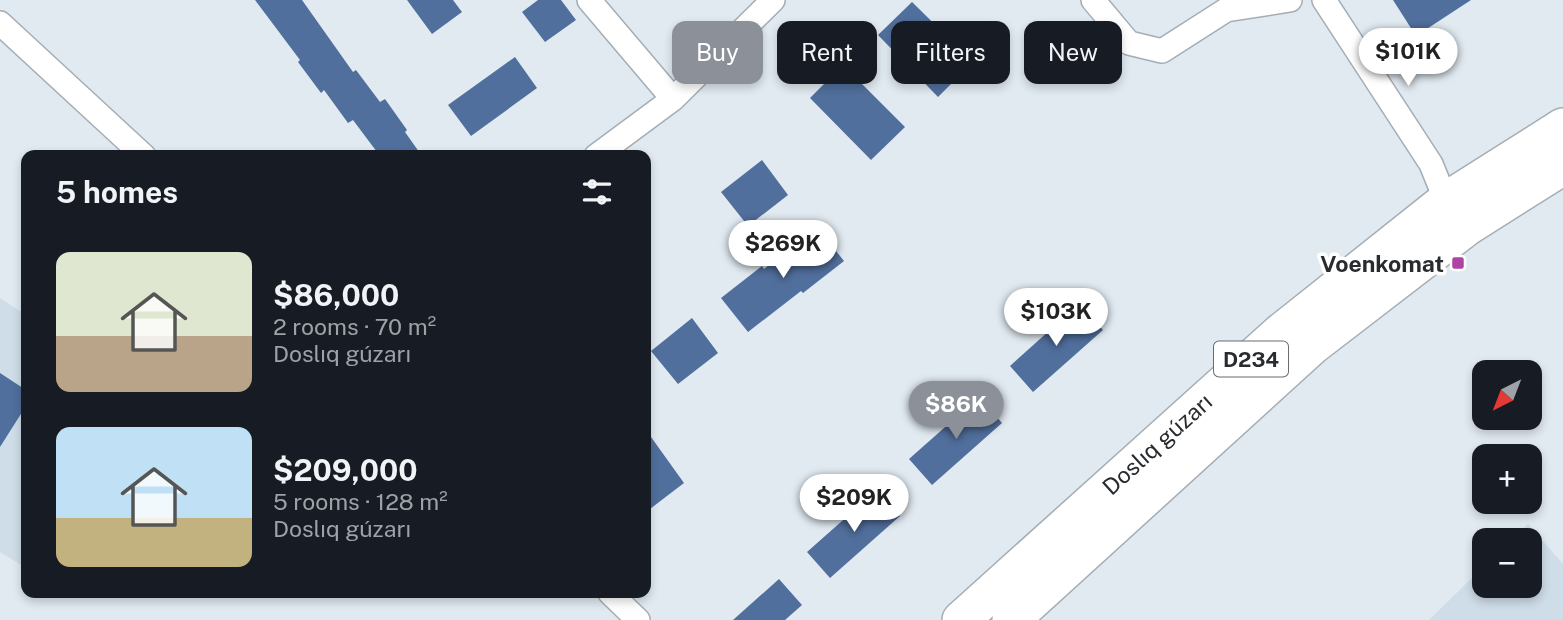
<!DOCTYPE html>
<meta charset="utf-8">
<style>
:root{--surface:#171b24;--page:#242831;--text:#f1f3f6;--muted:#9ea1a6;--accent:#8c9099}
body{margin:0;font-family:"Public Sans",sans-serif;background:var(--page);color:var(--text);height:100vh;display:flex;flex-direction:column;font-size:26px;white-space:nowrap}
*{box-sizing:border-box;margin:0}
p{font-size:23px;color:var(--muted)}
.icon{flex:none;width:38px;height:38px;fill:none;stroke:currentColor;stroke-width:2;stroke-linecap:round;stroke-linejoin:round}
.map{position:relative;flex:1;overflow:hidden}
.details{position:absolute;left:21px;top:150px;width:630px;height:448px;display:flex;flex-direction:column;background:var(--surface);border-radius:14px;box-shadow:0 4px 10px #0003}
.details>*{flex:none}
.guide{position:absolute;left:672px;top:21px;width:665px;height:63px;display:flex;gap:14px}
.needle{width:46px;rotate:222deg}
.fabs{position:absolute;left:1472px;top:360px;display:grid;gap:14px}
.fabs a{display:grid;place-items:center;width:70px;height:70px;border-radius:14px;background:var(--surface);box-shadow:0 4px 10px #0003;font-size:35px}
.price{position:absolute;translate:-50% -60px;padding:0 16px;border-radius:24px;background:#fff;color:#222;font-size:23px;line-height:46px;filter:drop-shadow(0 2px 4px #0008)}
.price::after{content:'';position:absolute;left:50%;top:42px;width:21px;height:16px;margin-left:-10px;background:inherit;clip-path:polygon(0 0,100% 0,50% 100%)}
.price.current{background:var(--accent);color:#fff}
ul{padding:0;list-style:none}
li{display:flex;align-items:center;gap:21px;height:175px;padding:0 35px}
li span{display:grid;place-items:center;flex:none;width:196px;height:140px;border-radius:14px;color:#555}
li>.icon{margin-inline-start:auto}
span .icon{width:84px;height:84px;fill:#fffc;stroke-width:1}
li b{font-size:30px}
h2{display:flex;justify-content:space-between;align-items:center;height:84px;padding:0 35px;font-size:30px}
.pill{padding:0 24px;border-radius:14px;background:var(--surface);box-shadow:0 4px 10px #0003;font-size:24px;line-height:63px}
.pill.current{background:var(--accent);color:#fff}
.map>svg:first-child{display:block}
.built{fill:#cfdde9}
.building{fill:#516f9d}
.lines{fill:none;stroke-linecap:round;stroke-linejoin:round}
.street-casing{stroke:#a5adb4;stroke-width:26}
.primary-casing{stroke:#a5adb4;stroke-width:40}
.street{stroke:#fff;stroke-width:23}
.primary{stroke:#fff;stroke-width:37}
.poi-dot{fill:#ae43a3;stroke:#fff;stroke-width:2.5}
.labels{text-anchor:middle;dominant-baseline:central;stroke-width:7;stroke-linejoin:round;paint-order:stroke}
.shield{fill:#fff;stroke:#696b6d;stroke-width:2}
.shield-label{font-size:21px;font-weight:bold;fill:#292c2f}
.poi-label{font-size:23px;font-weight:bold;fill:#292c2f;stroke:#fff;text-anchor:end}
.street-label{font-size:23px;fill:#292c2f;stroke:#fff}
</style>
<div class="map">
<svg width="1563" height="620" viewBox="0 0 1563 620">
<rect width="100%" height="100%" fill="#e1eaf1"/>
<path class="built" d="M 0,298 L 26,315 L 26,568 L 0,552 Z
M 1528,524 L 1563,564 L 1563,620 L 1429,620 L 1484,566 L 1484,586 L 1530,586 L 1530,541 L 1510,541 Z"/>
<path class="building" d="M 255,0 L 302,0 L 353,72 L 356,70 L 380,102 L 385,99 L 407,130 L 405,132 L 422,156 L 380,156 L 353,120 L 348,123 L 324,90 L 321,93 L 298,62 L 300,60 Z
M 407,0 L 453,0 L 462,12 L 432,34 Z
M 538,0 L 561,0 L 576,20 L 545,42 L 522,12 Z
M 1393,0 L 1471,0 L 1416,36 Z
M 912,2 L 973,62 L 938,97 L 878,35 Z
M 515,57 L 537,88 L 471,136 L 448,105 Z
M 843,65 L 905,127 L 871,160 L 810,98 Z
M 762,160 L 788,195 L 748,226 L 721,192 Z
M 817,227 L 844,261 L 803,293 L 801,291 L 748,332 L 721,298 L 762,266 L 764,269 Z
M 1079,304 L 1103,330 L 1033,392 L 1010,366 Z
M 692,318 L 718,353 L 678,384 L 651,351 Z
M 0,373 L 26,390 L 26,406 L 0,447 Z
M 979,397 L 1002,423 L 932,485 L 909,459 Z
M 646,430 L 684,483 L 646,512 Z
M 877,490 L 900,516 L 830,578 L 807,552 Z
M 779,579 L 802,605 L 785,620 L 733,620 Z"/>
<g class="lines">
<defs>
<path id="street" d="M 589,0 L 673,99
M 1093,0 L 1129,43 L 1162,51 L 1226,10 L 1290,0
M 1324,0 L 1431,164 L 1446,201
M 0,23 L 144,156
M 596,156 L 673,99 L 773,0
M 610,593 L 638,620"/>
<path id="primary" d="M 961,620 L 1280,333 L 1446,201 L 1563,127
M 1011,620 L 1312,346 L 1468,226 L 1563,166"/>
</defs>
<use href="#street" class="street-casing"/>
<use href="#primary" class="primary-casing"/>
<use href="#street" class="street"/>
<use href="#primary" class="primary"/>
</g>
<rect class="poi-dot" x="1451" y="256" width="14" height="14" rx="3.5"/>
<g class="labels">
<rect class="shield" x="1214" y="341.5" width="74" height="35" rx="5"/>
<g class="shield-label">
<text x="1251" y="359">D234</text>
</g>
<g class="poi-label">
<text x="1444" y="263">Voenkomat</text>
</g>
<g class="street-label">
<text transform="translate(1157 444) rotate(-42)">Doslıq gúzarı</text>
</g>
</g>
</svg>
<div class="fabs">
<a><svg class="needle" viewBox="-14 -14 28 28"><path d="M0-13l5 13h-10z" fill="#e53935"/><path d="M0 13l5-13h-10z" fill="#9ea1a6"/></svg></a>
<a>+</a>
<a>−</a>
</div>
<b class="price" style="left:1408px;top:88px">$101K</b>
<b class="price" style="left:783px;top:280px">$269K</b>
<b class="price" style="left:1056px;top:348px">$103K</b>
<b class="price current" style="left:956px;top:441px">$86K</b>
<b class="price" style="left:854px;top:534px">$209K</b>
<div class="guide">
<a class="pill current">Buy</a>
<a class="pill">Rent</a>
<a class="pill">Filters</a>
<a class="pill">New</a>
</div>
<section class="details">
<h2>5 homes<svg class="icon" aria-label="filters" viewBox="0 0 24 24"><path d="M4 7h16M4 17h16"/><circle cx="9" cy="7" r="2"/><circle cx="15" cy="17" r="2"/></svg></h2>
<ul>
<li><span style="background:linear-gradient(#dfe7d0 60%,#b9a48a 0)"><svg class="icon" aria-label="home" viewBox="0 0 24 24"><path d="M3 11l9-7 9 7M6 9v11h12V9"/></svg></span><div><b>$86,000</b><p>2 rooms · 70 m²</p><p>Doslıq gúzarı</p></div></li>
<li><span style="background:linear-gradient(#bfe0f5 65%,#c2b280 0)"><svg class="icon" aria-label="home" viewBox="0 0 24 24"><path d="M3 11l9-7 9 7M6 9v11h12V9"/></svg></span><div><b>$209,000</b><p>5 rooms · 128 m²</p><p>Doslıq gúzarı</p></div></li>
</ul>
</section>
</div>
